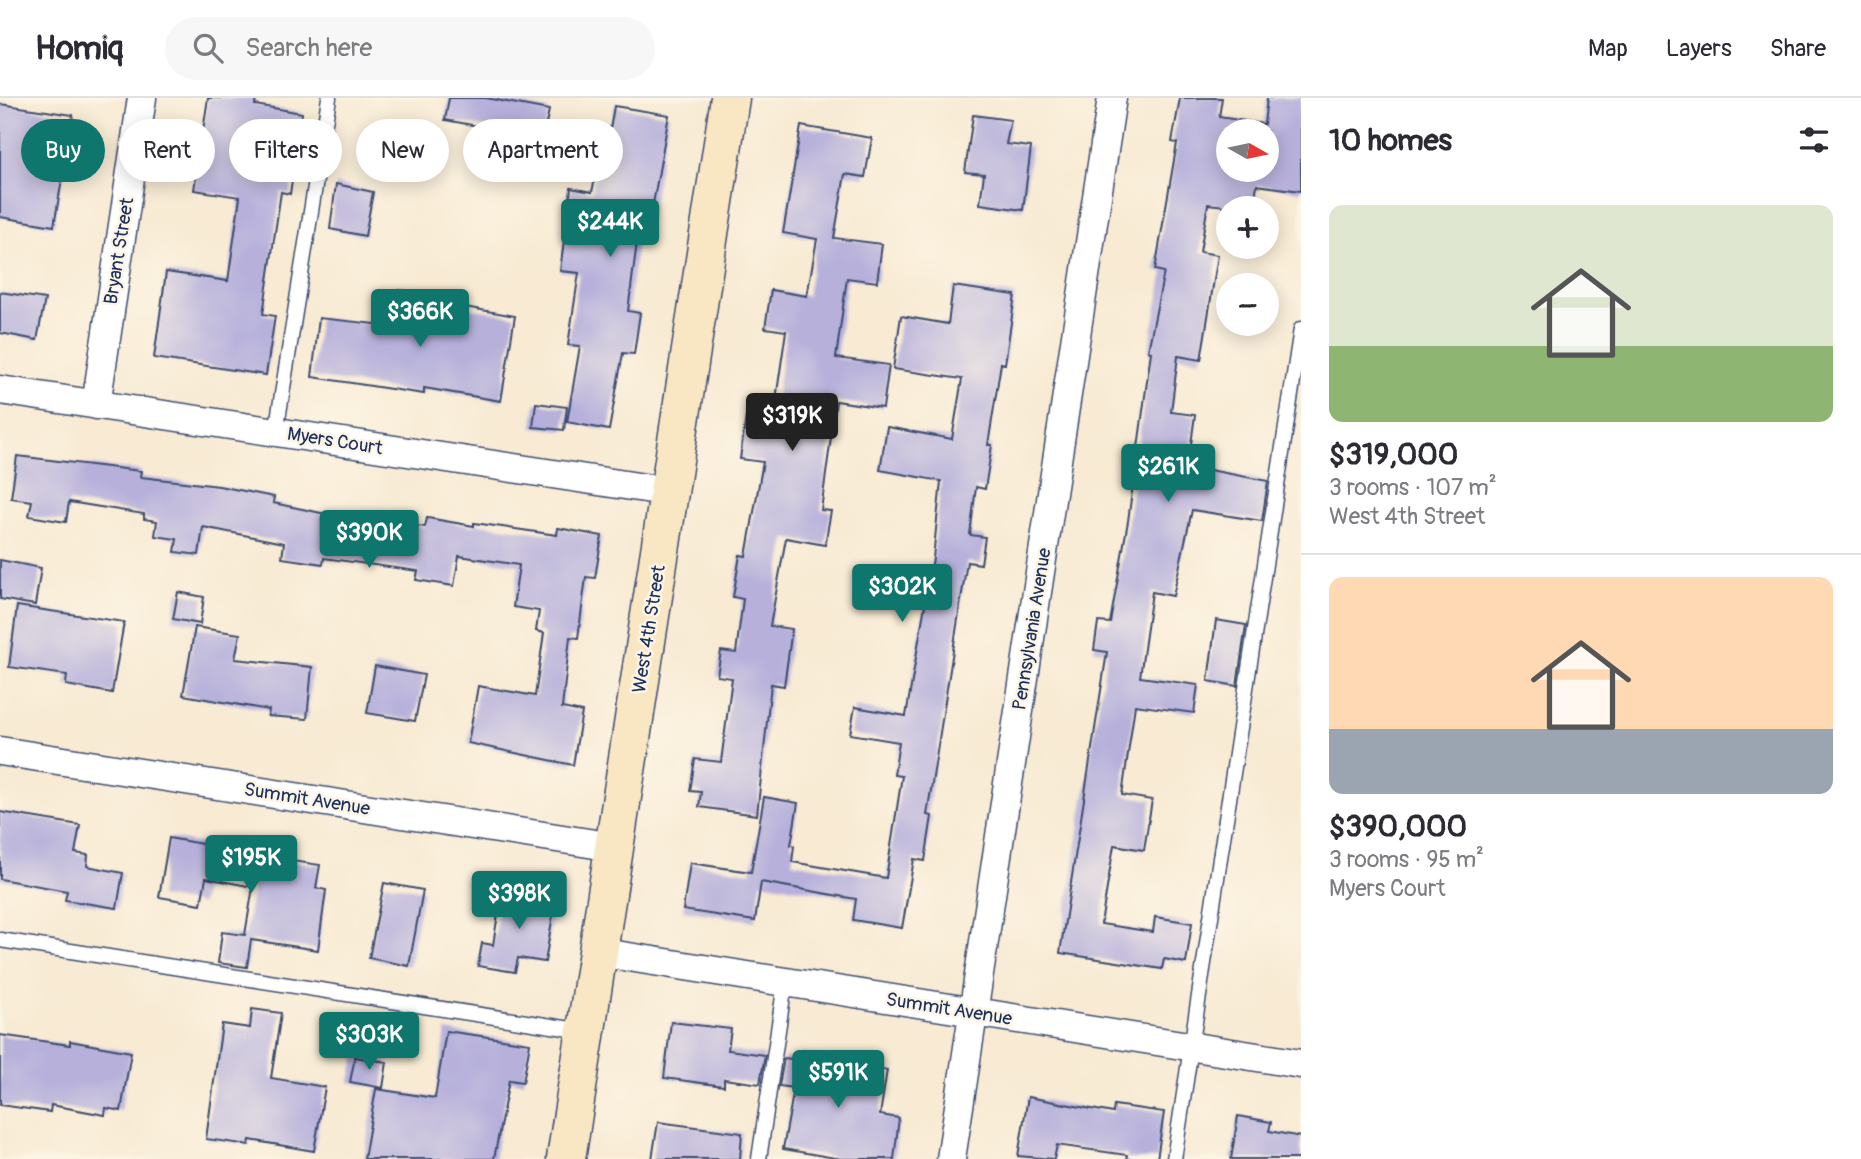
<!DOCTYPE html>
<meta charset="utf-8">
<style>
:root{--surface:#fff;--page:#f7f7f7;--text:#2b2b33;--muted:#7c7c81;--line:#e1e1e2;--accent:#0f766e}
body{margin:0;font-family:Pangolin,sans-serif;background:var(--page);color:var(--text);height:100vh;display:flex;flex-direction:column;font-size:26px;white-space:nowrap}
*{box-sizing:border-box;margin:0}
p{font-size:23px;color:var(--muted)}
.icon{flex:none;width:38px;height:38px;fill:none;stroke:currentColor;stroke-width:2;stroke-linecap:round;stroke-linejoin:round}
.map{position:relative;flex:1;overflow:hidden}
.side{display:flex;flex-direction:column;background:var(--surface);width:560px}
.side>*{flex:none}
.top-card{position:absolute;left:21px;top:21px;width:665px;height:63px;display:flex;gap:14px}
.needle{width:46px;rotate:99deg}
.buttons{position:absolute;left:1216px;top:21px;display:grid;gap:14px}
.buttons a{display:grid;place-items:center;width:63px;height:63px;border-radius:50%;background:var(--surface);box-shadow:0 4px 18px #0003;font-size:35px}
.price{position:absolute;translate:-50% -60px;padding:0 16px;border-radius:7px;background:var(--accent);color:#fff;font-size:23px;line-height:46px;filter:drop-shadow(0 2px 4px #0008)}
.price::after{content:'';position:absolute;left:50%;top:42px;width:21px;height:16px;margin-left:-10px;background:inherit;clip-path:polygon(0 0,100% 0,50% 100%)}
.price.on{background:#222;color:#fff}
ul{padding:0;list-style:none}
li{display:grid;align-content:center;gap:14px;height:371px;padding:0 28px}
li+li{border-top:2px solid var(--line)}
li span{display:grid;place-items:center;height:217px;border-radius:14px;color:#555}
li>.icon{margin-inline-start:auto}
span .icon{width:126px;height:126px;fill:#fffc;stroke-width:1}
li b{font-size:30px}
h2{display:flex;justify-content:space-between;align-items:center;height:84px;padding:0 28px;font-size:30px}
.pill{padding:0 24px;border-radius:32px;background:var(--surface);box-shadow:0 4px 18px #0003;font-size:24px;line-height:63px}
.pill.on{background:var(--accent);color:#fff}
header{display:flex;align-items:center;gap:42px;box-sizing:border-box;height:98px;padding:0 35px;background:var(--surface);border-bottom:2px solid var(--line)}
header strong{font-size:33px}
nav{display:flex;gap:38px;margin-inline-start:auto;font-size:24px}
.search{width:490px;height:63px;background:var(--page);display:flex;align-items:center;gap:18px;box-sizing:border-box;padding:0 24px;border-radius:38px;color:var(--muted);font-size:26px}
main{display:flex;flex:1;min-height:0}
.map>svg:first-child{display:block}
.building{fill:#b6b0db;fill-rule:evenodd}
.lines{fill:none;stroke-linecap:round;stroke-linejoin:round}
.lane-casing{stroke:#3c4b70;stroke-width:17}
.street-casing{stroke:#3c4b70;stroke-width:31}
.secondary-casing{stroke:#3c4b70;stroke-width:41}
.lane{stroke:#fff;stroke-width:14}
.street{stroke:#fff;stroke-width:28}
.secondary{stroke:#f9e7c3;stroke-width:38}
.labels{text-anchor:middle;dominant-baseline:central;stroke-width:5;stroke-linejoin:round;paint-order:stroke}
.street-label{font-size:19px;fill:#1b2f5e;stroke:#fcf5e5}
</style>
<header>
<strong>Homiq</strong>
<div class="search"><svg class="icon" aria-label="search" viewBox="0 0 24 24"><circle cx="10" cy="10" r="6"/><path d="M15 15l6 6"/></svg>Search here</div>
<nav><a>Map</a><a>Layers</a><a>Share</a></nav>
</header>
<main>
<div class="map">
<svg width="1301" height="1061" viewBox="0 0 1301 1061">
<rect width="100%" height="100%" fill="#fcf5e5"/>
<filter id="ink" filterUnits="userSpaceOnUse"><feTurbulence type="fractalNoise" baseFrequency=".0143" numOctaves="2"/><feDisplacementMap in="SourceGraphic" scale="14" xChannelSelector="R" yChannelSelector="G"/><feConvolveMatrix kernelMatrix="1 2 1 2 8 2 1 2 1" color-interpolation-filters="sRGB"/></filter>
<filter id="wash" filterUnits="userSpaceOnUse"><feTurbulence type="fractalNoise" baseFrequency=".00686" numOctaves="4" result="noise"/><feDisplacementMap in="SourceGraphic" scale="28" xChannelSelector="R" yChannelSelector="G"/><feGaussianBlur stdDeviation="1.57" result="paint"/><feColorMatrix in="noise" values="0 0 0 0 0 0 0 0 0 0 0 0 0 0 0 0 0 1.4 0 .05"/><feComposite in="paint" operator="in"/></filter>
<g filter="url(#wash)">
<rect width="100%" height="100%" fill="#f8ead3"/>
<g id="blocks">
<path class="building" d="M 208,0 L 256,0 L 255,7 L 302,15 L 290,96 L 281,94 L 263,216 L 275,218 L 266,277 L 154,260 L 166,174 L 228,183 L 240,99 L 194,92 Z
M 449,0 L 486,0 L 549,12 L 542,44 L 515,39 L 516,35 L 445,22 Z
M 1180,0 L 1222,0 L 1219,19 L 1264,26 L 1267,0 L 1301,0 L 1301,93 L 1257,87 L 1254,105 L 1245,103 L 1243,110 L 1208,106 L 1200,154 L 1218,157 L 1201,262 L 1178,258 L 1171,314 L 1195,317 L 1188,368 L 1268,383 L 1262,423 L 1192,412 L 1173,498 L 1152,494 L 1140,579 L 1198,587 L 1194,615 L 1135,607 L 1122,697 L 1152,702 L 1144,752 L 1114,747 L 1101,826 L 1153,834 L 1155,819 L 1192,825 L 1186,865 L 1164,861 L 1162,871 L 1060,855 L 1107,554 L 1094,552 L 1098,524 L 1110,525 L 1128,423 L 1151,254 L 1148,253 L 1164,174 L 1155,172 L 1177,45 L 1172,44 ZM 1228,33 L 1267,33 L 1267,72 L 1228,72 Z
M 0,6 L 73,17 L 54,128 L 0,119 Z
M 614,8 L 669,17 L 650,123 L 640,121 L 628,213 L 640,215 L 634,256 L 623,255 L 609,332 L 567,324 L 580,248 L 568,247 L 579,175 L 560,173 L 571,90 L 592,94 L 598,67 L 604,68 Z
M 973,17 L 1011,22 L 1006,46 L 1031,49 L 1023,112 L 980,106 L 984,76 L 965,74 Z
M 801,28 L 872,40 L 865,79 L 845,76 L 834,140 L 882,146 L 877,184 L 847,180 L 836,260 L 889,267 L 883,310 L 836,303 L 821,412 L 831,413 L 825,447 L 786,440 L 770,528 L 792,531 L 784,588 L 771,586 L 757,717 L 699,709 L 701,694 L 690,693 L 695,661 L 721,664 L 732,580 L 717,578 L 721,553 L 736,555 L 743,501 L 733,499 L 740,457 L 746,458 L 763,364 L 740,361 L 747,311 L 774,315 L 786,233 L 765,230 L 771,192 L 807,198 L 817,141 L 783,135 Z
M 336,86 L 373,94 L 365,138 L 330,131 Z
M 953,188 L 1015,197 L 1005,266 L 1001,265 L 988,347 L 992,347 L 985,391 L 976,389 L 970,437 L 985,439 L 981,466 L 967,464 L 927,717 L 932,718 L 925,763 L 914,761 L 902,830 L 853,822 L 856,801 L 761,784 L 755,823 L 683,812 L 690,765 L 751,774 L 764,699 L 798,705 L 791,747 L 794,748 L 792,764 L 886,780 L 902,678 L 894,677 L 899,644 L 850,636 L 855,609 L 906,618 L 933,460 L 941,383 L 880,372 L 887,329 L 952,341 L 962,281 L 893,271 L 901,218 L 948,226 Z
M 399,192 L 438,197 L 437,204 L 515,218 L 501,303 L 424,290 L 424,296 L 312,279 L 319,220 L 394,228 Z
M 0,194 L 45,201 L 37,242 L 0,235 Z
M 536,305 L 567,309 L 564,332 L 533,329 Z
M 17,358 L 141,373 L 140,379 L 219,388 L 274,399 L 273,405 L 331,417 L 425,429 L 427,420 L 474,428 L 474,425 L 557,437 L 558,430 L 602,438 L 595,480 L 586,479 L 578,540 L 570,539 L 562,610 L 582,614 L 573,667 L 468,645 L 478,588 L 535,598 L 544,535 L 536,533 L 539,513 L 513,509 L 519,467 L 459,458 L 454,488 L 416,482 L 418,473 L 324,460 L 323,466 L 282,460 L 284,445 L 203,429 L 199,457 L 175,454 L 177,441 L 155,438 L 157,423 L 144,421 L 144,416 L 69,404 L 66,424 L 29,418 L 32,403 L 11,400 Z
M 0,462 L 41,470 L 35,507 L 0,501 Z
M 178,494 L 204,499 L 200,526 L 173,521 Z
M 17,508 L 124,524 L 112,595 L 66,587 L 67,577 L 9,569 Z
M 1216,522 L 1246,527 L 1237,588 L 1208,583 Z
M 195,529 L 240,536 L 235,561 L 312,569 L 307,621 L 268,618 L 269,612 L 183,597 Z
M 375,568 L 424,577 L 415,623 L 367,615 Z
M 0,714 L 80,727 L 75,755 L 88,757 L 87,768 L 123,775 L 117,810 L 65,802 L 67,793 L 0,781 Z
M 169,740 L 224,750 L 224,753 L 320,767 L 316,790 L 326,792 L 318,852 L 251,842 L 247,869 L 218,865 L 222,834 L 245,837 L 253,789 L 206,780 L 201,806 L 159,799 Z
M 384,785 L 423,792 L 409,868 L 369,860 Z
M 502,791 L 556,799 L 545,864 L 518,860 L 515,874 L 478,868 L 482,845 L 493,847 Z
M 252,911 L 281,915 L 271,980 L 325,989 L 314,1053 L 250,1042 L 249,1047 L 206,1041 L 222,926 L 250,930 Z
M 671,924 L 731,931 L 728,952 L 765,957 L 760,986 L 724,981 L 724,988 L 664,980 Z
M 446,933 L 530,945 L 523,984 L 509,982 L 494,1061 L 364,1061 L 376,991 L 435,1000 Z
M 0,937 L 70,947 L 70,943 L 131,954 L 121,1013 L 106,1010 L 105,1017 L 51,1007 L 50,1014 L 0,1007 Z
M 801,955 L 887,972 L 880,1017 L 899,1020 L 894,1061 L 841,1061 L 783,1051 L 794,990 L 779,988 L 784,960 L 800,962 Z
M 355,959 L 387,964 L 383,990 L 350,984 Z
M 1028,999 L 1113,1015 L 1114,1007 L 1164,1014 L 1157,1061 L 1127,1061 L 1127,1057 L 1057,1047 L 1054,1061 L 1018,1058 Z
M 1238,1018 L 1271,1024 L 1269,1033 L 1301,1039 L 1301,1061 L 1231,1061 Z
M 658,1024 L 742,1035 L 740,1061 L 652,1061 Z"/>
</g>
</g>
<g filter="url(#ink)">
<use href="#blocks" fill-opacity="0" stroke="#3c4b70" stroke-width="2"/>
<g class="lines">
<defs>
<path id="lane" d="M 276,334 L 329,0
M 0,842 L 584,933
M 759,1061 L 785,885
M 1174,1061 L 1301,231"/>
<path id="street" d="M 0,292 L 671,394
M 96,307 L 142,0
M 0,653 L 614,749
M 597,854 L 1301,966
M 951,1061 L 1112,0"/>
<path id="secondary" d="M 566,1061 L 730,0"/>
</defs>
<use href="#lane" class="lane-casing"/>
<use href="#street" class="street-casing"/>
<use href="#secondary" class="secondary-casing"/>
<use href="#lane" class="lane"/>
<use href="#street" class="street"/>
<use href="#secondary" class="secondary"/>
</g>
</g>
<g class="labels">
<g class="street-label">
<text transform="translate(119 153) rotate(-81)">Bryant Street</text>
<text transform="translate(335 343) rotate(9)">Myers Court</text>
<text transform="translate(649 531) rotate(-81)">West 4th Street</text>
<text transform="translate(1032 531) rotate(-81)">Pennsylvania Avenue</text>
<text transform="translate(307 701) rotate(9)">Summit Avenue</text>
<text transform="translate(949 911) rotate(9)">Summit Avenue</text>
</g>
</g>
</svg>
<div class="buttons">
<a><svg class="needle" viewBox="-14 -14 28 28"><path d="M0-13l5 13h-10z" fill="#e53935"/><path d="M0 13l5-13h-10z" fill="#7c7c81"/></svg></a>
<a>+</a>
<a>−</a>
</div>
<b class="price" style="left:610px;top:161px">$244K</b>
<b class="price" style="left:420px;top:251px">$366K</b>
<b class="price on" style="left:792px;top:355px">$319K</b>
<b class="price" style="left:1168px;top:406px">$261K</b>
<b class="price" style="left:369px;top:472px">$390K</b>
<b class="price" style="left:902px;top:526px">$302K</b>
<b class="price" style="left:251px;top:797px">$195K</b>
<b class="price" style="left:519px;top:833px">$398K</b>
<b class="price" style="left:369px;top:974px">$303K</b>
<b class="price" style="left:838px;top:1012px">$591K</b>
<div class="top-card">
<a class="pill on">Buy</a>
<a class="pill">Rent</a>
<a class="pill">Filters</a>
<a class="pill">New</a>
<a class="pill">Apartment</a>
</div>
</div>
<section class="side">
<h2>10 homes<svg class="icon" aria-label="filters" viewBox="0 0 24 24"><path d="M4 7h16M4 17h16"/><circle cx="9" cy="7" r="2"/><circle cx="15" cy="17" r="2"/></svg></h2>
<ul>
<li><span style="background:linear-gradient(#dfe7d0 65%,#8fb573 0)"><svg class="icon" aria-label="home" viewBox="0 0 24 24"><path d="M3 11l9-7 9 7M6 9v11h12V9"/></svg></span><div><b>$319,000</b><p>3 rooms · 107 m²</p><p>West 4th Street</p></div></li>
<li><span style="background:linear-gradient(#ffd9b3 70%,#9aa5b1 0)"><svg class="icon" aria-label="home" viewBox="0 0 24 24"><path d="M3 11l9-7 9 7M6 9v11h12V9"/></svg></span><div><b>$390,000</b><p>3 rooms · 95 m²</p><p>Myers Court</p></div></li>
</ul>
</section>
</main>
